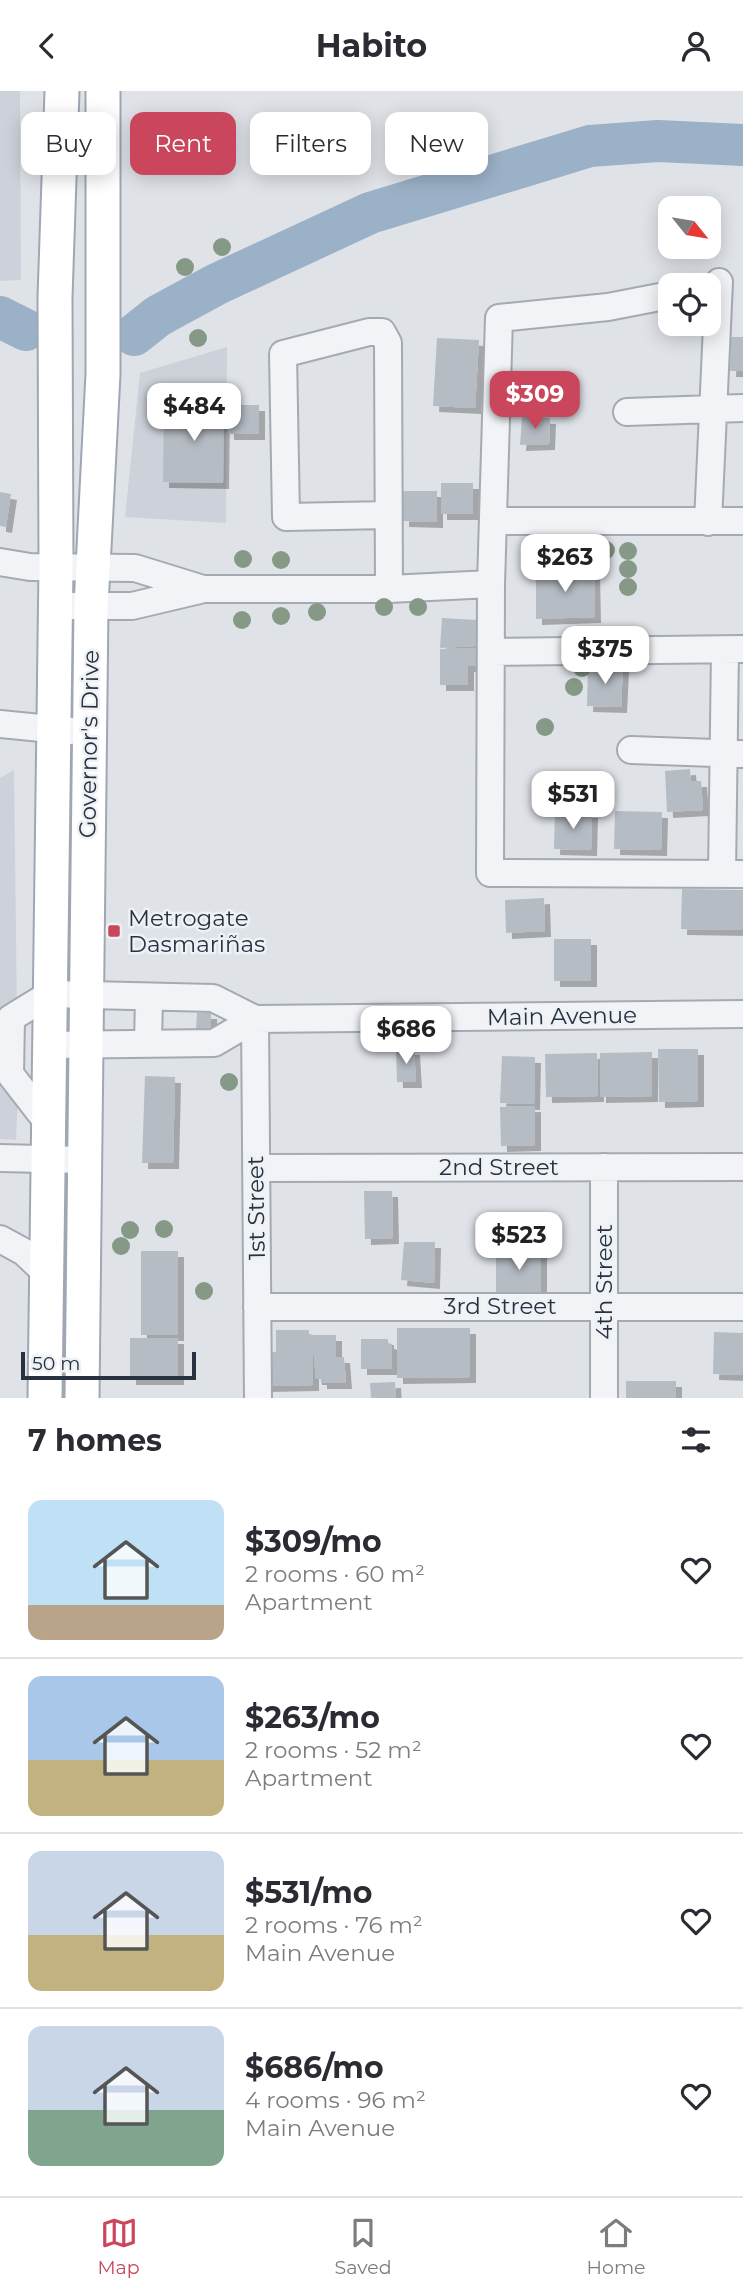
<!DOCTYPE html>
<meta charset="utf-8">
<style>
:root{--surface:#fff;--page:#f2f2f3;--text:#2b2b33;--muted:#7c7c81;--line:#e1e1e2;--accent:#ca465c}
body{margin:0;font-family:Montserrat,sans-serif;background:var(--page);color:var(--text);height:100vh;display:flex;flex-direction:column;font-size:26px;white-space:nowrap}
*{box-sizing:border-box;margin:0}
p{font-size:23px;color:var(--muted)}
.icon{flex:none;width:38px;height:38px;fill:none;stroke:currentColor;stroke-width:2;stroke-linecap:round;stroke-linejoin:round}
.map{position:relative;height:1307px;overflow:hidden}
.drawer{display:flex;flex-direction:column;background:var(--surface);flex:1}
.drawer>*{flex:none}
.banner{position:absolute;left:21px;top:21px;width:702px;height:63px;display:flex;gap:14px}
.needle{width:46px;rotate:120deg}
.fabs{position:absolute;left:658px;top:105px;display:grid;gap:14px}
.fabs a{display:grid;place-items:center;width:63px;height:63px;border-radius:14px;background:var(--surface);box-shadow:0 4px 18px #0003;font-size:35px}
.scale{position:absolute;left:21px;bottom:18px;width:175px;box-sizing:border-box;padding-left:7px;border:4px solid #28313f;border-top:0;font-size:19px;line-height:24px;white-space:nowrap;color:#28313f;-webkit-text-stroke:5px #eef1f5;paint-order:stroke}
.price{position:absolute;translate:-50% -60px;padding:0 16px;border-radius:14px;background:#fff;color:#222;font-size:23px;line-height:46px;filter:drop-shadow(0 2px 4px #0008)}
.price::after{content:'';position:absolute;left:50%;top:42px;width:21px;height:16px;margin-left:-10px;background:inherit;clip-path:polygon(0 0,100% 0,50% 100%)}
.price.active{background:var(--accent);color:#fff}
ul{padding:0;list-style:none}
li{display:flex;align-items:center;gap:21px;height:175px;padding:0 28px}
li+li{border-top:2px solid var(--line)}
li span{display:grid;place-items:center;flex:none;width:196px;height:140px;border-radius:14px;color:#555}
li>.icon{margin-inline-start:auto}
span .icon{width:84px;height:84px;fill:#fffc;stroke-width:1}
li b{font-size:30px}
h2{display:flex;justify-content:space-between;align-items:center;height:84px;padding:0 28px;font-size:30px}
.chip{padding:0 24px;border-radius:14px;background:var(--surface);box-shadow:0 4px 18px #0003;font-size:24px;line-height:63px}
.chip.active{background:var(--accent);color:#fff}
header{display:flex;justify-content:space-between;align-items:center;height:91px;padding:0 28px;background:var(--surface);font-size:32px;font-weight:700}
.menu{display:flex;justify-content:space-around;align-items:center;height:98px;border-top:2px solid var(--line);background:var(--surface);font-size:19px;color:var(--muted)}
.menu a{display:grid;justify-items:center;gap:4px}
.menu .active{color:var(--accent)}
.map>svg:first-child{display:block}
.built{fill:#cdd2da}
.lines{fill:none;stroke-linecap:round;stroke-linejoin:round}
.river{stroke:#9bb1c7;stroke-width:42}
.building{fill:#b6bcc4;filter:url(#shadow)}
.minor-casing{stroke:#a4aab2;stroke-width:30}
.major-casing{stroke:#9fa7b3;stroke-width:37}
.minor{stroke:#f2f3f6;stroke-width:26}
.major{stroke:#fff;stroke-width:33}
.tree{fill:#869886}
.poi-dot{fill:#ca465c;stroke:#eef1f5;stroke-width:2.5}
.labels{text-anchor:middle;dominant-baseline:central;stroke-width:5;stroke-linejoin:round;paint-order:stroke}
.street-label{font-size:23px;fill:#28313f;stroke:#eef1f5}
.poi-label{font-size:23px;fill:#28313f;stroke:#eef1f5;text-anchor:start}
</style>
<header><svg class="icon" aria-label="back" viewBox="0 0 24 24"><path d="M15 5l-7 7 7 7"/></svg>Habito<svg class="icon" aria-label="person" viewBox="0 0 24 24"><circle cx="12" cy="8" r="4"/><path d="M4 21q1-7 8-7t8 7"/></svg></header>
<div class="map">
<svg width="743" height="1307" viewBox="0 0 743 1307">
<defs>
<filter id="shadow"><feDropShadow dx="6" dy="6" stdDeviation="0" flood-color="#0004"/></filter>
</defs>
<rect width="100%" height="100%" fill="#dfe3e8"/>
<path class="built" d="M 0,0 L 20,0 L 21,189 L 0,190 Z
M 227,256 L 226,432 L 125,426 L 140,282 Z
M 14,679 L 18,1005 L 16,1049 L 0,1048 L 0,687 Z"/>
<g class="lines">
<path class="river" d="M 0,226 L 26,239
M 134,244 L 158,225 L 217,193 L 370,122 L 590,55 L 658,50 L 743,54"/>
</g>
<path class="building" d="M 731,246 L 743,246 L 743,280 L 730,280 Z
M 437,247 L 479,249 L 475,317 L 433,315 Z
M 164,313 L 224,314 L 223,392 L 163,391 Z
M 228,314 L 259,314 L 259,343 L 228,343 Z
M 522,326 L 550,327 L 549,353 L 520,354 Z
M 441,392 L 473,392 L 473,423 L 441,423 Z
M 403,400 L 437,400 L 437,431 L 403,430 Z
M 0,401 L 11,403 L 6,436 L 0,435 Z
M 594,478 L 595,526 L 536,528 L 536,479 Z
M 442,527 L 477,529 L 475,555 L 440,557 Z
M 482,557 L 483,575 L 468,575 L 468,594 L 440,594 L 440,558 Z
M 588,573 L 623,575 L 621,616 L 587,615 Z
M 690,678 L 691,690 L 701,690 L 703,719 L 667,721 L 665,680 Z
M 555,720 L 592,721 L 591,759 L 554,758 Z
M 615,720 L 662,721 L 661,759 L 614,758 Z
M 682,798 L 743,799 L 743,839 L 681,838 Z
M 544,807 L 545,840 L 506,842 L 505,809 Z
M 554,848 L 591,848 L 591,890 L 554,890 Z
M 197,922 L 211,922 L 211,938 L 196,938 Z
M 396,958 L 414,958 L 416,991 L 397,991 Z
M 658,958 L 698,958 L 698,1010 L 659,1011 Z
M 652,961 L 652,1005 L 600,1006 L 600,962 Z
M 597,962 L 598,1005 L 546,1006 L 545,963 Z
M 502,965 L 535,966 L 534,1013 L 500,1012 Z
M 145,985 L 175,986 L 173,1072 L 142,1072 Z
M 535,1015 L 535,1054 L 501,1055 L 500,1016 Z
M 364,1100 L 392,1100 L 393,1147 L 365,1148 Z
M 404,1151 L 435,1151 L 434,1192 L 401,1189 Z
M 496,1155 L 541,1155 L 541,1208 L 496,1208 Z
M 141,1160 L 178,1160 L 178,1244 L 141,1244 Z
M 397,1237 L 470,1237 L 470,1286 L 397,1287 Z
M 276,1239 L 309,1239 L 309,1243 L 313,1244 L 336,1244 L 336,1266 L 344,1266 L 346,1292 L 321,1292 L 321,1288 L 316,1288 L 313,1254 L 313,1294 L 262,1295 L 262,1261 L 276,1261 Z
M 714,1241 L 743,1242 L 742,1284 L 713,1283 Z
M 130,1247 L 178,1247 L 178,1288 L 130,1288 Z
M 361,1248 L 388,1248 L 388,1252 L 392,1253 L 392,1278 L 361,1278 Z
M 626,1290 L 676,1290 L 676,1307 L 626,1307 Z
M 395,1291 L 396,1307 L 371,1307 L 370,1292 Z"/>
<g class="lines">
<defs>
<path id="minor" d="M 670,204 L 608,216 L 499,227 L 491,493 L 490,782 L 743,783
M 627,321 L 743,317
M 388,424 L 286,426 L 283,263 L 369,241 L 382,241 L 388,252 L 389,498
M 493,430 L 743,430
M 708,431 L 719,191
M 0,471 L 30,476 L 135,477 L 203,498
M 55,515 L 132,515 L 204,498 L 389,498 L 491,493
M 492,561 L 743,558
M 0,633 L 71,640
M 631,659 L 743,663
M 722,783 L 725,559
M 255,928 L 258,1307
M 148,953 L 149,906
M 49,954 L 214,952 L 255,928
M 48,1032 L 10,983 L 11,927 L 50,903 L 213,907 L 255,928 L 743,923
M 0,1067 L 84,1069
M 604,1076 L 604,1307
M 256,1077 L 743,1076
M 0,1148 L 24,1161 L 46,1182
M 257,1216 L 743,1216"/>
<path id="major" d="M 45,1307 L 56,476 L 55,206 L 62,0
M 82,1307 L 91,515 L 103,283 L 103,0"/>
</defs>
<use href="#minor" class="minor-casing"/>
<use href="#major" class="major-casing"/>
<use href="#minor" class="minor"/>
<use href="#major" class="major"/>
</g>
<g class="tree">
<circle cx="142" cy="63" r="9"/>
<circle cx="222" cy="156" r="9"/>
<circle cx="185" cy="176" r="9"/>
<circle cx="198" cy="247" r="9"/>
<circle cx="606" cy="459" r="9"/>
<circle cx="628" cy="460" r="9"/>
<circle cx="243" cy="468" r="9"/>
<circle cx="281" cy="469" r="9"/>
<circle cx="628" cy="478" r="9"/>
<circle cx="628" cy="496" r="9"/>
<circle cx="384" cy="516" r="9"/>
<circle cx="418" cy="516" r="9"/>
<circle cx="317" cy="521" r="9"/>
<circle cx="281" cy="525" r="9"/>
<circle cx="242" cy="529" r="9"/>
<circle cx="582" cy="577" r="9"/>
<circle cx="574" cy="596" r="9"/>
<circle cx="545" cy="636" r="9"/>
<circle cx="229" cy="991" r="9"/>
<circle cx="164" cy="1138" r="9"/>
<circle cx="130" cy="1139" r="9"/>
<circle cx="121" cy="1155" r="9"/>
<circle cx="204" cy="1200" r="9"/>
</g>
<rect class="poi-dot" x="107" y="833" width="14" height="14" rx="3.5"/>
<g class="labels">
<g class="street-label">
<text transform="translate(89 653) rotate(-89)">Governor's Drive</text>
<text transform="translate(562 925) rotate(-1)">Main Avenue</text>
<text x="499" y="1076">2nd Street</text>
<text transform="translate(256 1117) rotate(-91)">1st Street</text>
<text transform="translate(604 1191) rotate(-90)">4th Street</text>
<text x="500" y="1215">3rd Street</text>
</g>
<g class="poi-label">
<text x="128" y="827">Metrogate<tspan x="128" dy="26">Dasmariñas</tspan></text>
</g>
</g>
</svg>
<div class="fabs">
<a><svg class="needle" viewBox="-14 -14 28 28"><path d="M0-13l5 13h-10z" fill="#e53935"/><path d="M0 13l5-13h-10z" fill="#7c7c81"/></svg></a>
<a><svg class="icon" aria-label="locate" viewBox="0 0 24 24"><circle cx="12" cy="12" r="6"/><path d="M12 2v4M12 18v4M2 12h4M18 12h4"/></svg></a>
</div>
<div class="scale">50 m</div>
<b class="price active" style="left:535px;top:340px">$309</b>
<b class="price" style="left:194px;top:352px">$484</b>
<b class="price" style="left:565px;top:503px">$263</b>
<b class="price" style="left:605px;top:595px">$375</b>
<b class="price" style="left:573px;top:740px">$531</b>
<b class="price" style="left:406px;top:975px">$686</b>
<b class="price" style="left:519px;top:1181px">$523</b>
<div class="banner">
<a class="chip">Buy</a>
<a class="chip active">Rent</a>
<a class="chip">Filters</a>
<a class="chip">New</a>
</div>
</div>
<section class="drawer">
<h2>7 homes<svg class="icon" aria-label="filters" viewBox="0 0 24 24"><path d="M4 7h16M4 17h16"/><circle cx="9" cy="7" r="2"/><circle cx="15" cy="17" r="2"/></svg></h2>
<ul>
<li><span style="background:linear-gradient(#bfe0f5 75%,#b9a48a 0)"><svg class="icon" aria-label="home" viewBox="0 0 24 24"><path d="M3 11l9-7 9 7M6 9v11h12V9"/></svg></span><div><b>$309/mo</b><p>2 rooms · 60 m²</p><p>Apartment</p></div><svg class="icon" aria-label="heart" viewBox="0 0 24 24"><path d="M12 20l-8-8c-3-5 5-10 8-4 3-6 11-1 8 4z"/></svg></li>
<li><span style="background:linear-gradient(#a9c7e8 60%,#c2b280 0)"><svg class="icon" aria-label="home" viewBox="0 0 24 24"><path d="M3 11l9-7 9 7M6 9v11h12V9"/></svg></span><div><b>$263/mo</b><p>2 rooms · 52 m²</p><p>Apartment</p></div><svg class="icon" aria-label="heart" viewBox="0 0 24 24"><path d="M12 20l-8-8c-3-5 5-10 8-4 3-6 11-1 8 4z"/></svg></li>
<li><span style="background:linear-gradient(#c9d6e8 60%,#c2b280 0)"><svg class="icon" aria-label="home" viewBox="0 0 24 24"><path d="M3 11l9-7 9 7M6 9v11h12V9"/></svg></span><div><b>$531/mo</b><p>2 rooms · 76 m²</p><p>Main Avenue</p></div><svg class="icon" aria-label="heart" viewBox="0 0 24 24"><path d="M12 20l-8-8c-3-5 5-10 8-4 3-6 11-1 8 4z"/></svg></li>
<li><span style="background:linear-gradient(#c9d6e8 60%,#7fa58c 0)"><svg class="icon" aria-label="home" viewBox="0 0 24 24"><path d="M3 11l9-7 9 7M6 9v11h12V9"/></svg></span><div><b>$686/mo</b><p>4 rooms · 96 m²</p><p>Main Avenue</p></div><svg class="icon" aria-label="heart" viewBox="0 0 24 24"><path d="M12 20l-8-8c-3-5 5-10 8-4 3-6 11-1 8 4z"/></svg></li>
</ul>
</section>
<nav class="menu">
<a class="active"><svg class="icon" aria-label="map" viewBox="0 0 24 24"><path d="M3 6l6-2 6 2 6-2v14l-6 2-6-2-6 2zM9 4v14M15 6v14"/></svg>Map</a>
<a><svg class="icon" aria-label="saved" viewBox="0 0 24 24"><path d="M7 4h10v16l-5-4-5 4z"/></svg>Saved</a>
<a><svg class="icon" aria-label="home" viewBox="0 0 24 24"><path d="M3 11l9-7 9 7M6 9v11h12V9"/></svg>Home</a>
</nav>
